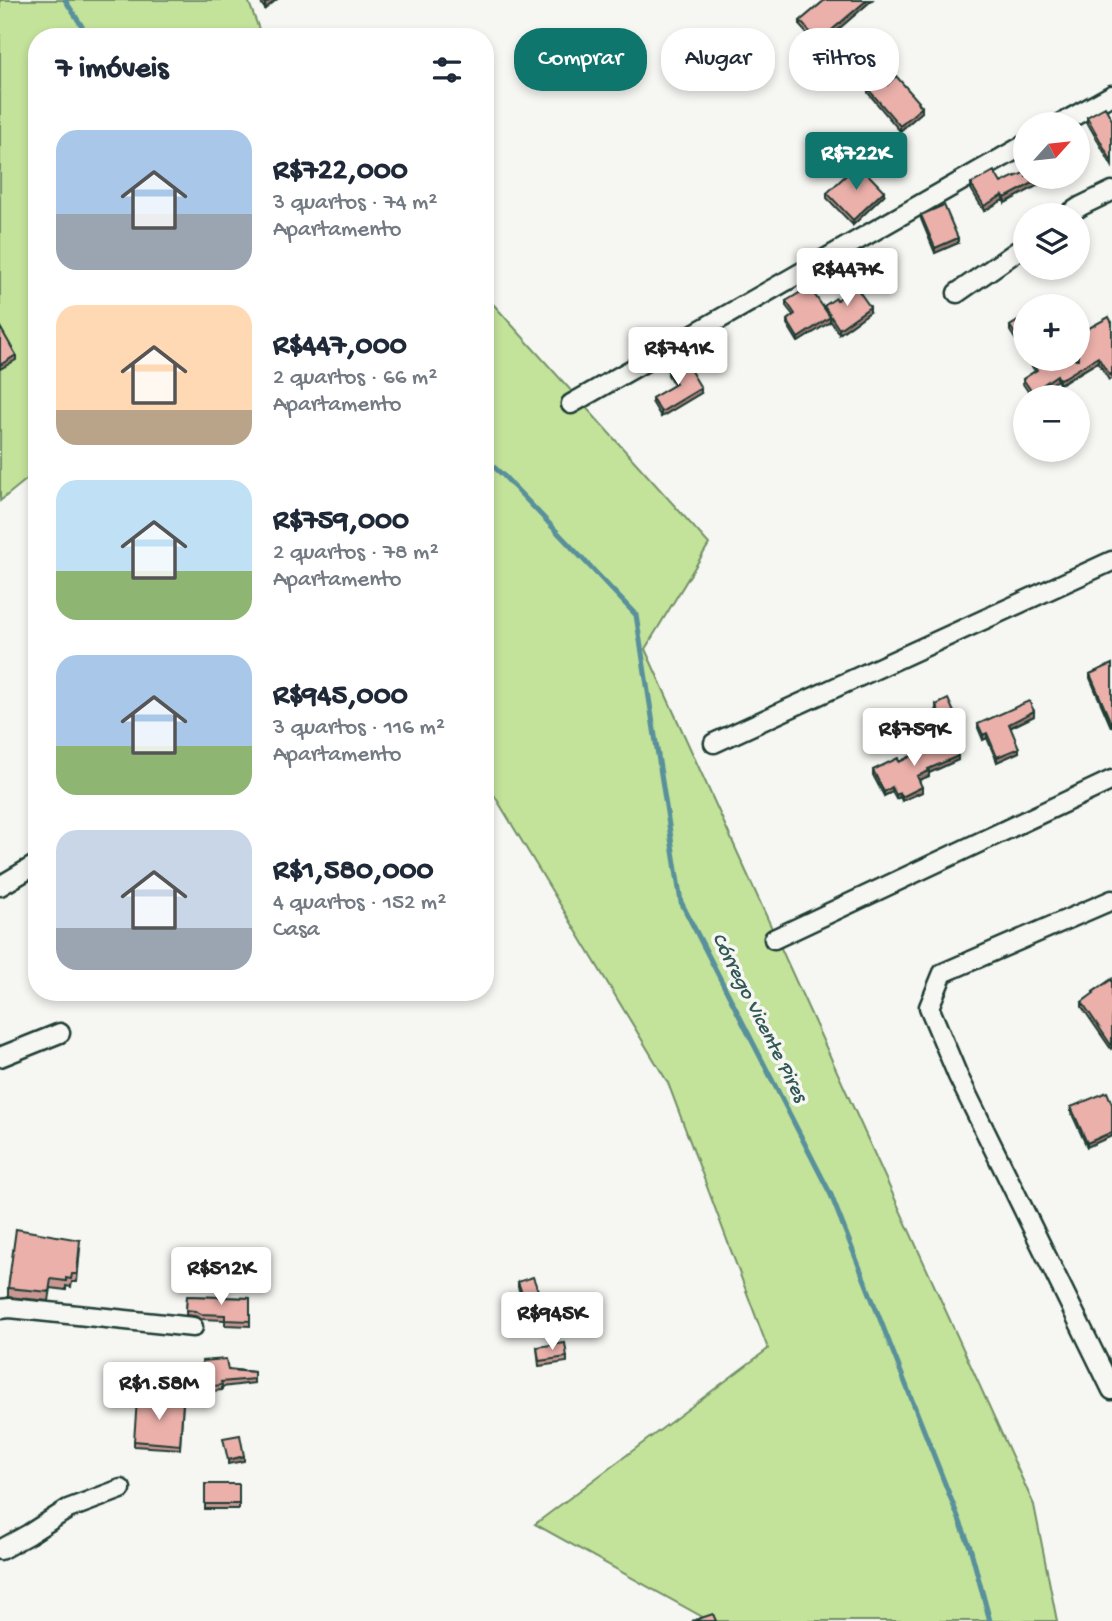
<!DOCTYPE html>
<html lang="pt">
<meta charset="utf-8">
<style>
:root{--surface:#fff;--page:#f6f6f7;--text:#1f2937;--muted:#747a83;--accent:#0f766e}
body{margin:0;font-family:"Gochi Hand",sans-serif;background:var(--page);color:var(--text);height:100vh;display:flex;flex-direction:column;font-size:26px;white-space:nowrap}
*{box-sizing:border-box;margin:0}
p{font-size:23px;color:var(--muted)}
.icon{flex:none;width:38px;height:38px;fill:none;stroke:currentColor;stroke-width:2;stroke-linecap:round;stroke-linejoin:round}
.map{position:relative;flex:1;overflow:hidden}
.side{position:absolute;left:28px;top:28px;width:466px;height:973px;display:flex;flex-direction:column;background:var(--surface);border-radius:28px;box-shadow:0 4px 10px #0003}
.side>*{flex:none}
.banner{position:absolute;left:514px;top:28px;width:492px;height:63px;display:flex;gap:14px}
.needle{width:46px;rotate:63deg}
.controls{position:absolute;left:1013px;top:112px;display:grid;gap:14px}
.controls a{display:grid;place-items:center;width:77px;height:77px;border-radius:50%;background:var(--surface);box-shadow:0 4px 10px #0003;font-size:35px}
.price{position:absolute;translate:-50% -60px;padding:0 16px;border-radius:7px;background:#fff;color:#222;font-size:23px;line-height:46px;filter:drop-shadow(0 2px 4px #0008)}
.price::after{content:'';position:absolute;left:50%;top:42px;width:21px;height:16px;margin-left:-10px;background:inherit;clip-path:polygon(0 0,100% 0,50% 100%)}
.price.active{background:var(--accent);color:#fff}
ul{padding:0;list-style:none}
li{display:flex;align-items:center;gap:21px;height:175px;padding:0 28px}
li span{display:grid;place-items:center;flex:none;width:196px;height:140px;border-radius:21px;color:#555}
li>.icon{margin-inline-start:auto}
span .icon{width:84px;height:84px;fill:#fffc;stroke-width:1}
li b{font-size:30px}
h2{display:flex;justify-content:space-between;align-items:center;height:84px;padding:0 28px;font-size:30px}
.tag{padding:0 24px;border-radius:28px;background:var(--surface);box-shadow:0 4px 10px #0003;font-size:24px;line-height:63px}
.tag.active{background:var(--accent);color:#fff}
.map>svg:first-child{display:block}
.green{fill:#c3e29a;stroke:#719067;stroke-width:2}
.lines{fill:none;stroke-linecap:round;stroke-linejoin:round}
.stream{stroke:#59909b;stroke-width:5}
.street-casing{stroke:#1f3d34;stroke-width:23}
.street{stroke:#f6f6f2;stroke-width:18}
.wall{fill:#ca9792;stroke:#1f3d34;stroke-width:2}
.shaded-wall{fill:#a47b77;stroke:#1f3d34;stroke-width:2}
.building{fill:#ebb0aa;stroke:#1f3d34;stroke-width:2}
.labels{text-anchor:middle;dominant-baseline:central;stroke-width:7;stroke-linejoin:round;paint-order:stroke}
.water-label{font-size:21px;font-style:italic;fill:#325956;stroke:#f6f6f2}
</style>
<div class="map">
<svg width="1112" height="1621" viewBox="0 0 1112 1621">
<rect width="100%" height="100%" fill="#f6f6f2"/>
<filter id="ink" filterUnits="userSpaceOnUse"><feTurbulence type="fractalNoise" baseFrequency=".0143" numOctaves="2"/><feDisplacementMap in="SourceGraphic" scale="14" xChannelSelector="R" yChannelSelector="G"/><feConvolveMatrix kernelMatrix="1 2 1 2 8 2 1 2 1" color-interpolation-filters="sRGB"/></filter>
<g filter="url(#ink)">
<path class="green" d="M 0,0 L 248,0 L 262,37 L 37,37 L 37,471 L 0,501 Z
M 485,295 L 709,544 L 645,649 L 1034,1505 L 1057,1621 L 710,1621 L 535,1524 L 768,1349 L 668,1083 L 485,780 Z"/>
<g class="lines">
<path class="stream" d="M 65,0 L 89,37
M 485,459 L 504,476 L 636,615 L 681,902 L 831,1195 L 970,1547 L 990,1621"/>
<defs>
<path id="street" d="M 1060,124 L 1112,95
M 1067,215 L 1081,206 L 1112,191
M 957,293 L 1026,245
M 571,404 L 1026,144
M 714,743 L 1112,561
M 0,886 L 37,864
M 1112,900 L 943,973 L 929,1007 L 958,1076 L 1112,1390
M 774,939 L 1112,780
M 0,1057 L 60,1033
M 0,1309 L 10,1308 L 193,1327
M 0,1550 L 29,1534 L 68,1509 L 121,1489"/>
</defs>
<use href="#street" class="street-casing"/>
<use href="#street" class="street"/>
</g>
<path class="wall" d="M 259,0 L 276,0 L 265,9 Z
M 825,0 L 872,0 L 820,45 L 813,36 L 811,38 L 800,26 L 800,21 Z
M 887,85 L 919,104 L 922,112 L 900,131 L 868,93 L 868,89 Z
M 1087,117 L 1112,120 L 1112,166 L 1087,122 Z
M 1015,177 L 1053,177 L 1005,203 L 1003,200 L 984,211 L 971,189 L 971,184 L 1001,183 Z
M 827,193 L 884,195 L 853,225 L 827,198 Z
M 921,215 L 958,243 L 935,253 L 921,219 Z
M 808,293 L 824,309 L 824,306 L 837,300 L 870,312 L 839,334 L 830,320 L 830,322 L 798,342 L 787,324 L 787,320 L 793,315 L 786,306 L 786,301 Z
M 1026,316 L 1026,356 L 1010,331 L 1010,326 Z
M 1112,323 L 1112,378 L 1109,380 L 1098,362 L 1065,382 L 1059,384 L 1057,380 L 1032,397 L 1023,384 L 1023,379 L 1035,371 L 1027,359 L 1078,359 Z
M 668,371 L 701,393 L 661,417 L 652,402 L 652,398 L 674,385 L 668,375 Z
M 1112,664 L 1112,727 L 1111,727 L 1090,678 L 1090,674 Z
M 936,705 L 962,735 L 951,740 L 958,760 L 929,773 L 929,776 L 919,780 L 922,792 L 902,801 L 900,797 L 896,799 L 892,792 L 884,796 L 873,775 L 873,770 L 899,762 L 932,746 L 932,743 L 948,736 L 936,709 Z
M 1034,716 L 1010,728 L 1019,752 L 997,762 L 987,738 L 983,740 L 978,728 L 978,724 Z
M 1112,979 L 1112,1048 L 1111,1049 L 1082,1007 L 1082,1002 L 1093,994 L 1093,992 Z
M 1112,1104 L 1087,1147 L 1071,1112 L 1071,1107 Z
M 80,1249 L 77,1282 L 72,1282 L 71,1287 L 66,1286 L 66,1290 L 51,1288 L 49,1301 L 8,1297 L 8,1288 Z
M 518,1282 L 546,1316 L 531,1321 L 524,1300 L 523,1301 L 518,1287 Z
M 187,1296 L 250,1298 L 250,1326 L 225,1325 L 225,1320 L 201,1319 L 195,1316 L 186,1315 Z
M 537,1347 L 567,1357 L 567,1362 L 539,1366 Z
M 202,1366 L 254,1372 L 254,1383 L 222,1387 L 222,1390 L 204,1392 Z
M 183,1402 L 180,1449 L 134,1446 L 134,1441 Z
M 205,1484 L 239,1484 L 239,1509 L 205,1509 Z"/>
<path class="shaded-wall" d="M 270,0 L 276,0 L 265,9 L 265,4 Z
M 867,0 L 872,0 L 820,45 L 820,40 Z
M 922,107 L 922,112 L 900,131 L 900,126 Z
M 1083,155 L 1083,160 L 1078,163 L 1078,158 Z
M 1044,177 L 1053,177 L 1005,203 L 1005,198 Z
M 884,191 L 884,195 L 853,225 L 853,220 Z
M 1003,195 L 1003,200 L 984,211 L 984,206 Z
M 958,238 L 958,243 L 935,253 L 935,248 Z
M 870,307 L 870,312 L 839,334 L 839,329 Z
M 830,317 L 830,322 L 798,342 L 798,338 Z
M 16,355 L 16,360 L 0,369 L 0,365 Z
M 1098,357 L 1098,362 L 1059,384 L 1059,379 Z
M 1057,375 L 1057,380 L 1032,397 L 1032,392 Z
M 701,388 L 701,393 L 661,417 L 661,412 Z
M 1034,711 L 1034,716 L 1009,728 L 1009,724 Z
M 962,730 L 962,735 L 950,740 L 950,736 Z
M 987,733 L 987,738 L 983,740 L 983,735 Z
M 1019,748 L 1019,752 L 997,762 L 997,757 Z
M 958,756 L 958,760 L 929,773 L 929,776 L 917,781 L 917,776 L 928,769 Z
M 892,787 L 892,792 L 884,796 L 884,792 Z
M 922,787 L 922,792 L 902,801 L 902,797 Z
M 900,793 L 900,797 L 896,799 L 896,795 Z
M 1112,1132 L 1112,1136 L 1087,1147 L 1087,1143 Z
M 546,1312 L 546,1316 L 531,1321 L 531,1317 Z
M 244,1456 L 244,1461 L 228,1464 L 228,1460 Z"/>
<path class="building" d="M 262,0 L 270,0 L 265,4 Z
M 825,0 L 867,0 L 820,40 L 813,32 L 811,33 L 800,21 Z
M 896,76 L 919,102 L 918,103 L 922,107 L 900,126 L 868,89 L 880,78 L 887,85 Z
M 1105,107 L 1112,120 L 1112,162 L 1087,117 Z
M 1078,146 L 1083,155 L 1078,158 Z
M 858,164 L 884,191 L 853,220 L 827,193 Z
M 994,171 L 1001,183 L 1015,176 L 1015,177 L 1026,172 L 1026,177 L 1044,177 L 1005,198 L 1003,195 L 984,206 L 971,184 Z
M 944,205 L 958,238 L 935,248 L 921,215 Z
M 856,287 L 870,307 L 839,329 L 824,306 L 836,298 L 837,300 Z
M 806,289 L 808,293 L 812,291 L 830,317 L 798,338 L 787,320 L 795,314 L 786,301 Z
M 1048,302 L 1050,306 L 1042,306 Z
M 1026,316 L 1026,351 L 1010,326 Z
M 1109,317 L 1112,323 L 1112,373 L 1109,375 L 1098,357 L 1065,377 L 1059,379 L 1057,375 L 1032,392 L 1023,379 L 1037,370 L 1030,359 L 1078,359 L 1078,334 Z
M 0,327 L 16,355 L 0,365 Z
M 685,361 L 701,388 L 661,412 L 652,398 L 676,384 L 668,371 Z
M 1112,664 L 1112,722 L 1111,723 L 1090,674 Z
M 948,699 L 962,730 L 950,736 L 936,705 Z
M 1029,701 L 1034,711 L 1009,724 L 1019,748 L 997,757 L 987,733 L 983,735 L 978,724 Z
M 949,736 L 958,756 L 928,769 L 929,771 L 917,776 L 922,787 L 902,797 L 900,793 L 896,795 L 892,787 L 884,792 L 873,770 L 898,758 L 899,762 L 933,746 L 932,743 Z
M 1112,979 L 1112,1044 L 1111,1045 L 1082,1002 L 1094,993 L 1093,992 Z
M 1107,1092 L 1112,1104 L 1112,1132 L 1087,1143 L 1071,1107 Z
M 16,1229 L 80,1240 L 77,1274 L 72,1274 L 71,1279 L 66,1278 L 66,1281 L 51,1279 L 49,1292 L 8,1288 Z
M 533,1277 L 546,1312 L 531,1317 L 524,1296 L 523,1296 L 518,1282 Z
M 187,1296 L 250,1298 L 250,1321 L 225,1320 L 225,1315 L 201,1314 L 195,1311 L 186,1310 Z
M 565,1343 L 567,1357 L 539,1361 L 537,1347 Z
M 226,1359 L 228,1370 L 254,1372 L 254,1379 L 221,1382 L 222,1385 L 204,1387 L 202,1361 Z
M 137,1399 L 183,1402 L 180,1445 L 134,1441 Z
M 240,1435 L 244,1456 L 228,1460 L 223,1438 Z
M 205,1484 L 239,1484 L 239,1504 L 205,1504 Z
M 713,1614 L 716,1621 L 692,1621 Z"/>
</g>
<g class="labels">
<g class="water-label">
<text transform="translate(758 1018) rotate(63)">Córrego Vicente Pires</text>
</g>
</g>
</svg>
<div class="controls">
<a><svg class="needle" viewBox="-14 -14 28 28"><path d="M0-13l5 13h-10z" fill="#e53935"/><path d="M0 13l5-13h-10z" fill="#747a83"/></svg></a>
<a><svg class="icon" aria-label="layers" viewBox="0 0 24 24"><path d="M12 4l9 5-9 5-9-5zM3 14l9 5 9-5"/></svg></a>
<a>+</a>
<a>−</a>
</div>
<b class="price active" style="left:856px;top:192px">R$722K</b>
<b class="price" style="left:847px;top:308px">R$447K</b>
<b class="price" style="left:678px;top:387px">R$741K</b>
<b class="price" style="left:914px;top:768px">R$759K</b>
<b class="price" style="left:221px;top:1307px">R$512K</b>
<b class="price" style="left:552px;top:1352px">R$945K</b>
<b class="price" style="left:159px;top:1422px">R$1.58M</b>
<div class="banner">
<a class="tag active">Comprar</a>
<a class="tag">Alugar</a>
<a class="tag">Filtros</a>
</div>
<section class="side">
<h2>7 imóveis<svg class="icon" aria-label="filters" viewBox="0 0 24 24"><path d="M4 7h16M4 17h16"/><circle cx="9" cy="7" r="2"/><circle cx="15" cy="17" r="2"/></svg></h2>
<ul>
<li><span style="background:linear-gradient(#a9c7e8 60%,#9aa5b1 0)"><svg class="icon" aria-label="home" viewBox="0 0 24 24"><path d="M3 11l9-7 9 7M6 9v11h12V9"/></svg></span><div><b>R$722,000</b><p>3 quartos · 74 m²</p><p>Apartamento</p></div></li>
<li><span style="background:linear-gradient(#ffd9b3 75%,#b9a48a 0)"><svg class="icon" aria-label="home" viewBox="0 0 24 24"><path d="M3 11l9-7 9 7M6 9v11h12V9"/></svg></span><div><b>R$447,000</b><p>2 quartos · 66 m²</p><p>Apartamento</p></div></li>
<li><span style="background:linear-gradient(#bfe0f5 65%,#8fb573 0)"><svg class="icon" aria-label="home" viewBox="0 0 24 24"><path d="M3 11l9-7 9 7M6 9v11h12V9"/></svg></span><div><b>R$759,000</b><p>2 quartos · 78 m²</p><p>Apartamento</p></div></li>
<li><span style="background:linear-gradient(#a9c7e8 65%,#8fb573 0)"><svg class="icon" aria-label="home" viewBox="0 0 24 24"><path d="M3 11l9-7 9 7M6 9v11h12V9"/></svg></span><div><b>R$945,000</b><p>3 quartos · 116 m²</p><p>Apartamento</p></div></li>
<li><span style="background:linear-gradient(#c9d6e8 70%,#9aa5b1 0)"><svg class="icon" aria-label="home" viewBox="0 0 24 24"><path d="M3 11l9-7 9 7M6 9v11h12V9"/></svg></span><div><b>R$1,580,000</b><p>4 quartos · 152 m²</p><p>Casa</p></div></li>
</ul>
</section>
</div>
